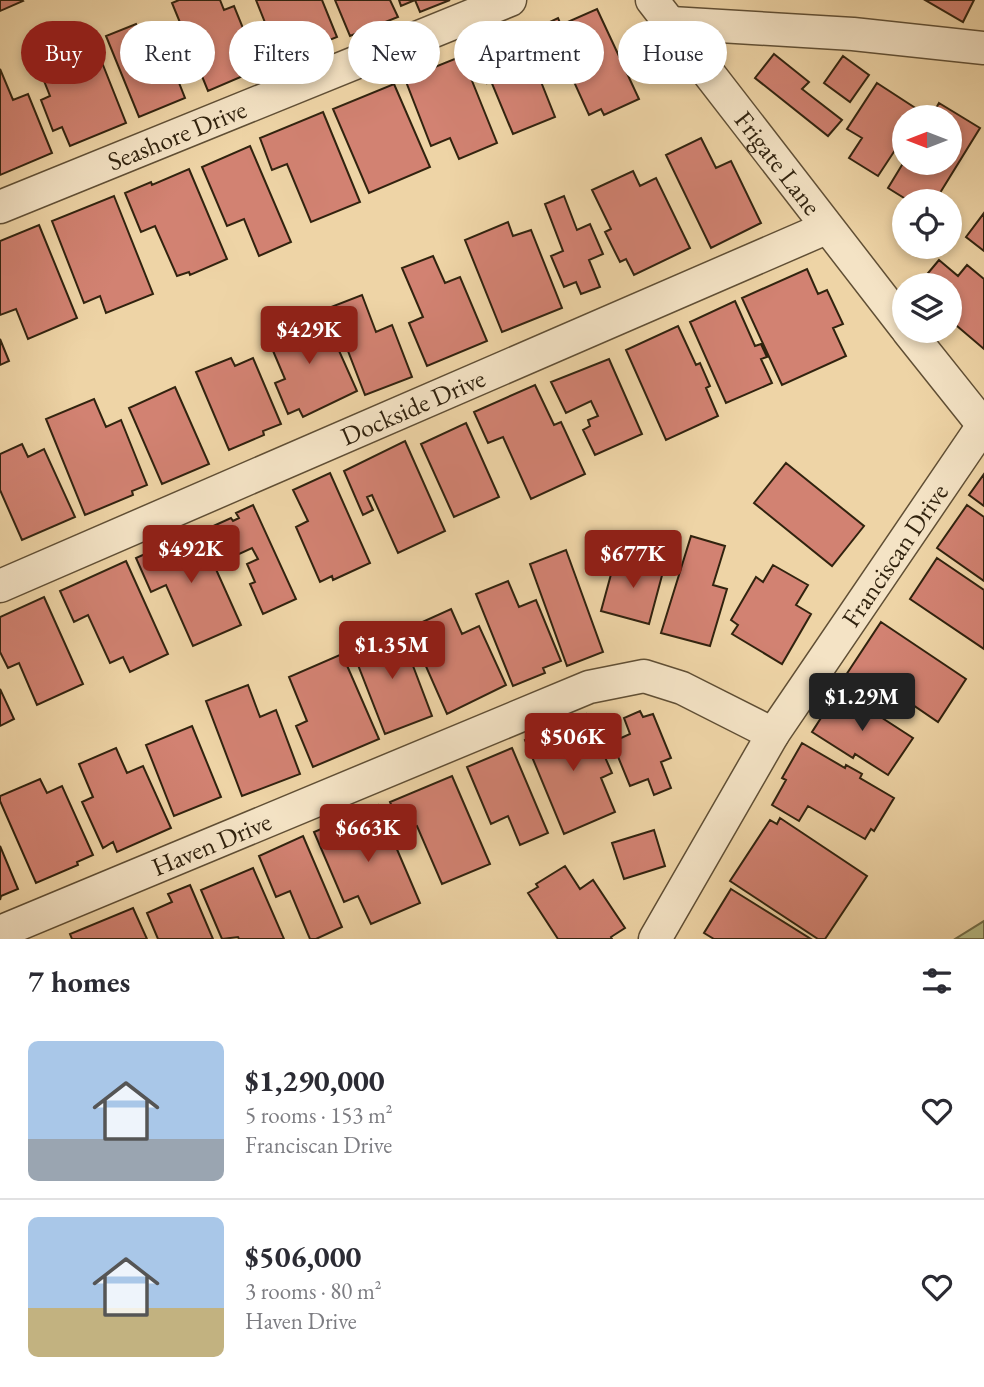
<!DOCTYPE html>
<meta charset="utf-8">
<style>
:root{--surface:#fff;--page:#f2f2f3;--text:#2b2b33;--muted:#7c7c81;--line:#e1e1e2;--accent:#8f2418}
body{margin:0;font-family:"EB Garamond",serif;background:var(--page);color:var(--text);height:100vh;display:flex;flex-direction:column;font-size:26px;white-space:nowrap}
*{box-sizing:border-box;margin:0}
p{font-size:23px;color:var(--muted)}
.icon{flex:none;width:38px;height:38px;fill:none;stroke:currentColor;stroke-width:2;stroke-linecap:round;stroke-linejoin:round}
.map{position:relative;height:939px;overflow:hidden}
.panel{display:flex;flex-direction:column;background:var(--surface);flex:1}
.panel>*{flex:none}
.hud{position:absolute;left:21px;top:21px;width:943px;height:63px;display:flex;gap:14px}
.needle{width:46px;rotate:270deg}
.tools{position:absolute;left:892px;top:105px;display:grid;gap:14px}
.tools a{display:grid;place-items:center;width:70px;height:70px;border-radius:50%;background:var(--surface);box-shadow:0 4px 10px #0003;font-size:35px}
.price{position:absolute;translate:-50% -60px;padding:0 16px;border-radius:7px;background:var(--accent);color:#fff;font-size:23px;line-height:46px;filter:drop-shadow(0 2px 4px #0008)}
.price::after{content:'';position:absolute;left:50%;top:42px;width:21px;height:16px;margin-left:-10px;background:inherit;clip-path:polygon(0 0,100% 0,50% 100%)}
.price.current{background:#222;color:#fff}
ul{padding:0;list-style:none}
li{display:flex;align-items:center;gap:21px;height:175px;padding:0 28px}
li+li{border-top:2px solid var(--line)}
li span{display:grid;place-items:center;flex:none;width:196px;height:140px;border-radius:10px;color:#555}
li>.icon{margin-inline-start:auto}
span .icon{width:84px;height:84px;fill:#fffc;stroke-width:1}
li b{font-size:30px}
h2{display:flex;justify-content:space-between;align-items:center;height:84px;padding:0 28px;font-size:30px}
.chip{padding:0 24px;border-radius:32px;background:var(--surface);box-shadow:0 4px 10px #0003;font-size:24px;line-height:63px}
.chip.current{background:var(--accent);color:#fff}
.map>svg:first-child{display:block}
.green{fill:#b8bd87;stroke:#74704b;stroke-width:2}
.building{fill:#d28272;stroke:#31230f;stroke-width:2}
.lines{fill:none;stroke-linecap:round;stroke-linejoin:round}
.minor-casing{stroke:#604f35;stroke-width:35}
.minor{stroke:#f4e3c5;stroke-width:32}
.labels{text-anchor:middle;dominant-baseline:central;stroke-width:5;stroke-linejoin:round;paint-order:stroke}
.street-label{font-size:26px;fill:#31230f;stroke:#f4e3c5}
</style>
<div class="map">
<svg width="984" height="939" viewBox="0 0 984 939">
<rect width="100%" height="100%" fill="#eed4a6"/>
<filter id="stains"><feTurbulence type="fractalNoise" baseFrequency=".00286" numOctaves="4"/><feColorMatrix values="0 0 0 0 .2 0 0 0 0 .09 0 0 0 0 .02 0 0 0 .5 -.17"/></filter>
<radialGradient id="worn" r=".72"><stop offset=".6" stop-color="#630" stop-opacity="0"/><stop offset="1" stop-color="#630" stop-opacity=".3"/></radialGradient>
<path class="green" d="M 984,921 L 984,939 L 955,939 Z"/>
<path class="building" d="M 0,0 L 22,0 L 23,1 L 0,11 Z
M 179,0 L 220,0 L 224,10 L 234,6 L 258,65 L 241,71 L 243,76 L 208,91 L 172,3 Z
M 256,0 L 322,0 L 337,37 L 280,60 Z
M 335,0 L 390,0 L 398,17 L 350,36 Z
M 399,0 L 450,0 L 420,12 L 415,0 L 401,6 Z
M 925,0 L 974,0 L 963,22 Z
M 597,9 L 639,99 L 604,115 L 601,109 L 589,115 L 561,53 L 545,61 L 531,31 L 558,18 L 561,25 Z
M 136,24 L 144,42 L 160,35 L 185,98 L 139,117 L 106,36 Z
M 522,34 L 555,117 L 513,134 L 491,81 L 487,83 L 475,53 Z
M 77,35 L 90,65 L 101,60 L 126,123 L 70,146 L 62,127 L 53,131 L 41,100 L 50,96 L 33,53 Z
M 774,54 L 809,82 L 802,89 L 842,120 L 828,136 L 755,78 Z
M 462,56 L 497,143 L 459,159 L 450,138 L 431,146 L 405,79 Z
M 843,56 L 869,75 L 850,102 L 824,83 Z
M 0,69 L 13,100 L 28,94 L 52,153 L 0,175 Z
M 877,83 L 920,111 L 916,117 L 905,117 L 905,135 L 878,176 L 849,158 L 862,138 L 847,129 Z
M 394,84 L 430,167 L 369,193 L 333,109 Z
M 939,103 L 980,128 L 935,201 L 909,201 L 888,188 L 905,160 L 905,163 L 950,163 L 950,117 L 931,117 Z
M 323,112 L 360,202 L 311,222 L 287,164 L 272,170 L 260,138 Z
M 701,138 L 716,168 L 731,161 L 761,223 L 711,248 L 666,155 Z
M 250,146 L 291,242 L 259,256 L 244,219 L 227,226 L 202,167 Z
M 189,169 L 227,259 L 190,275 L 189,272 L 177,276 L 155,226 L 141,232 L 125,193 L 151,182 L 152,185 Z
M 633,171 L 640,186 L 656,178 L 690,248 L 634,275 L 626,259 L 620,262 L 605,232 L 611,229 L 592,190 Z
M 114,196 L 153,294 L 106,313 L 100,296 L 84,303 L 52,221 Z
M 564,196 L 577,230 L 590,224 L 603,254 L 589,260 L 600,287 L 581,294 L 576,282 L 564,287 L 551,256 L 563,251 L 545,204 Z
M 984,213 L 984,251 L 966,237 Z
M 508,222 L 513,236 L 531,230 L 562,308 L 502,332 L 465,240 Z
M 39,225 L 77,318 L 28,339 L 16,309 L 0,315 L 0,241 Z
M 433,256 L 445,283 L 460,277 L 487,341 L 427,366 L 409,323 L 423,317 L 402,268 Z
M 939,260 L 958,276 L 967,265 L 984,279 L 984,349 L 950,320 L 950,285 L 918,285 Z
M 807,269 L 818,294 L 827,290 L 843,324 L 833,328 L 846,356 L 782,385 L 742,298 Z
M 362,295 L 376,332 L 392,325 L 412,377 L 365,395 L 331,307 Z
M 735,301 L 755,346 L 761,344 L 767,357 L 761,359 L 772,383 L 726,403 L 690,322 Z
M 303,314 L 307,324 L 324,317 L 357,391 L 303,417 L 299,409 L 288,414 L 275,383 L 285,379 L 265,332 Z
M 678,326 L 696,365 L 700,363 L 710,386 L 706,388 L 718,416 L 666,440 L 626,350 Z
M 0,339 L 9,361 L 0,365 Z
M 231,358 L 235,366 L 253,358 L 281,424 L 263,431 L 264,435 L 229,450 L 196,372 Z
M 609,359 L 642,434 L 595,455 L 583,430 L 590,426 L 588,420 L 598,416 L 591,401 L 566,413 L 551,382 Z
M 535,385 L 554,425 L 561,422 L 585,474 L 531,499 L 503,437 L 488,443 L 474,412 Z
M 175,387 L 209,464 L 162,484 L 129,408 Z
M 94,399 L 106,427 L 121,420 L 147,485 L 132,491 L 133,495 L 85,515 L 46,419 Z
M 466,423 L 499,497 L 454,517 L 421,444 Z
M 405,441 L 445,531 L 398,553 L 372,495 L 367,497 L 373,510 L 363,515 L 344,471 Z
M 22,444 L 28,457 L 44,449 L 75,517 L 22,540 L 0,490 L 0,454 Z
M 786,463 L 864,526 L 832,566 L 754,503 Z
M 330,473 L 370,563 L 333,580 L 332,576 L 320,582 L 296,527 L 308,521 L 293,490 Z
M 984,474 L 984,506 L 969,495 Z
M 253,505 L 296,599 L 263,614 L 250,584 L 255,582 L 247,564 L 258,559 L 252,548 L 226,560 L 211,527 L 231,518 L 233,521 L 239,518 L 236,513 Z
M 967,505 L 984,517 L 984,581 L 937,548 Z
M 197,527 L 241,625 L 193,646 L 166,585 L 151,592 L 136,558 L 161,547 L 159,544 Z
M 691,536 L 725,546 L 713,585 L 727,589 L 710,646 L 661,633 Z
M 566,550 L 603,652 L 567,666 L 530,564 Z
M 616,556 L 664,568 L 649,624 L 601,611 Z
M 937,558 L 984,590 L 984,649 L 910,599 Z
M 126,561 L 168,654 L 130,672 L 123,657 L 110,663 L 88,615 L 74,622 L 60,591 Z
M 773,565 L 808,585 L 796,605 L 811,614 L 782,664 L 732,634 L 738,625 L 731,620 L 756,577 L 763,582 Z
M 508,581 L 519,607 L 536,600 L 561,661 L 543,668 L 545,673 L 513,686 L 476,594 Z
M 44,597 L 83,684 L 37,705 L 19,663 L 8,668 L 0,652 L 0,617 Z
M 451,609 L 462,634 L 479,626 L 506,685 L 447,714 L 409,628 Z
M 881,622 L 966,679 L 938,722 L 882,684 L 873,698 L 844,678 Z
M 399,629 L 432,716 L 385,734 L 351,647 Z
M 342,654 L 379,739 L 313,767 L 296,726 L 307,721 L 289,677 Z
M 248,685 L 260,717 L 276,710 L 300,774 L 242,796 L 206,701 Z
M 0,689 L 14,719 L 0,726 Z
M 839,690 L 913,738 L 888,775 L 855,754 L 853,758 L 812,732 Z
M 640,711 L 643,717 L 653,714 L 671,758 L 661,762 L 671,788 L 654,795 L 648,779 L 630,786 L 612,742 L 630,734 L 624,718 Z
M 586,714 L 612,773 L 601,778 L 615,812 L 564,834 L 525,740 Z
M 192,726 L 221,797 L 174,816 L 146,745 Z
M 802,743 L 845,768 L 846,765 L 862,774 L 860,778 L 894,798 L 874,831 L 871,829 L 865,839 L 808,806 L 799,821 L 772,805 L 786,780 L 782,778 Z
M 116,748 L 127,773 L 143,766 L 171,828 L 117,852 L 113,842 L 103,848 L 82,802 L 93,797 L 79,764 Z
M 512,748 L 548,833 L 520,845 L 508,816 L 491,824 L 467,767 Z
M 452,776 L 490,864 L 442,884 L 417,826 L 403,833 L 390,802 Z
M 40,779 L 47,793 L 62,786 L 93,855 L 77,862 L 78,865 L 36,883 L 0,801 L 0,796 Z
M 378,805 L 420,903 L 371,924 L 358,896 L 344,902 L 314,832 Z
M 780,818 L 867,876 L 825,939 L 818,939 L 730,881 L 770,820 L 777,824 Z
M 654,830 L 665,866 L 624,879 L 612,843 Z
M 303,836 L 342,927 L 316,939 L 310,939 L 290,891 L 276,897 L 259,856 Z
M 0,846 L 18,889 L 1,896 L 0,900 Z
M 565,866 L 580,889 L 593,880 L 625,928 L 611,937 L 612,939 L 558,939 L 528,893 L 538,887 L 536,884 Z
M 253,868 L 284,939 L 239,939 L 238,937 L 222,939 L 201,890 Z
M 190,885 L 213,939 L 158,939 L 147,913 L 172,902 L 168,894 Z
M 731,889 L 811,939 L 714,939 L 704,933 Z
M 133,908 L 147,939 L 72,939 L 70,934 Z"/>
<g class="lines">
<defs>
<g id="minor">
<path id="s1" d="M 652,0 L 905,327"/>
<path d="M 671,23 L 853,34 L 984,48"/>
<path id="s2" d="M 0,207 L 510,0"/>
<path d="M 908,331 L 983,425"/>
<path id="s3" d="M 0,586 L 826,228"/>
<path id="s4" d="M 0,932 L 589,687 L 644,676 L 682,688 L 773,734"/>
<path id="s5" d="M 655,939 L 773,734 L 984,424"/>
</g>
</defs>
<use href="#minor" class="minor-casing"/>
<use href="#minor" class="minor"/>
</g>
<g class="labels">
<g class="street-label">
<text stroke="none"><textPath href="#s2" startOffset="191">Seashore Drive</textPath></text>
<text stroke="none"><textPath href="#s1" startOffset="206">Frigate Lane</textPath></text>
<text stroke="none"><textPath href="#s3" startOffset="450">Dockside Drive</textPath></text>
<text stroke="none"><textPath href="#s5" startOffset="453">Franciscan Drive</textPath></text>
<text stroke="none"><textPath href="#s4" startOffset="229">Haven Drive</textPath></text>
</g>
</g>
<rect width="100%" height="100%" filter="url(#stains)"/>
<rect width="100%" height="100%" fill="url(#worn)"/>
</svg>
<div class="tools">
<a><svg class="needle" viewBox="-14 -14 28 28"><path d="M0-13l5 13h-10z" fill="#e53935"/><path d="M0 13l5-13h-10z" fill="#7c7c81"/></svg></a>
<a><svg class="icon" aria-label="locate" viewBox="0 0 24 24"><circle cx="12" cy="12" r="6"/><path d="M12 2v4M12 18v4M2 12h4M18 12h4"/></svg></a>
<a><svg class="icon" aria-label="layers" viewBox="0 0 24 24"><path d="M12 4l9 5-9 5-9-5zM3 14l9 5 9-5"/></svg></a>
</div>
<b class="price" style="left:309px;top:366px">$429K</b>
<b class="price" style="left:191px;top:585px">$492K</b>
<b class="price" style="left:633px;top:590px">$677K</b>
<b class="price" style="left:392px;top:681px">$1.35M</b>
<b class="price current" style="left:862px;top:733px">$1.29M</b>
<b class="price" style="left:573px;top:773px">$506K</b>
<b class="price" style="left:368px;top:864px">$663K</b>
<div class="hud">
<a class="chip current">Buy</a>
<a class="chip">Rent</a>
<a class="chip">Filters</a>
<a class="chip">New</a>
<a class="chip">Apartment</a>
<a class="chip">House</a>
</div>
</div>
<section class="panel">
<h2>7 homes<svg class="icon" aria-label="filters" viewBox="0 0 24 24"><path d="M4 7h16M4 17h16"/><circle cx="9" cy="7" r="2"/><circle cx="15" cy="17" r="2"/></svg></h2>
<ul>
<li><span style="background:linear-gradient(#a9c7e8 70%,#9aa5b1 0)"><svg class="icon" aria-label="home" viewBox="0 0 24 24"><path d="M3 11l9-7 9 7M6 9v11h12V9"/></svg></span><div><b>$1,290,000</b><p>5 rooms · 153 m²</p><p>Franciscan Drive</p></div><svg class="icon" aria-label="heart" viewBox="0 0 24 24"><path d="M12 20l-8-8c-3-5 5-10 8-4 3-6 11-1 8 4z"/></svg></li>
<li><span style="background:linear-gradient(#a9c7e8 65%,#c2b280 0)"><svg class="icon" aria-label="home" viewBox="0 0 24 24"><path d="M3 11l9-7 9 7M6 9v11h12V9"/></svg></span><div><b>$506,000</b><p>3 rooms · 80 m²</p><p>Haven Drive</p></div><svg class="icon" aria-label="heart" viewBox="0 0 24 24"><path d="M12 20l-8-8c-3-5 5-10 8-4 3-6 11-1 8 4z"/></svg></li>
</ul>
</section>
